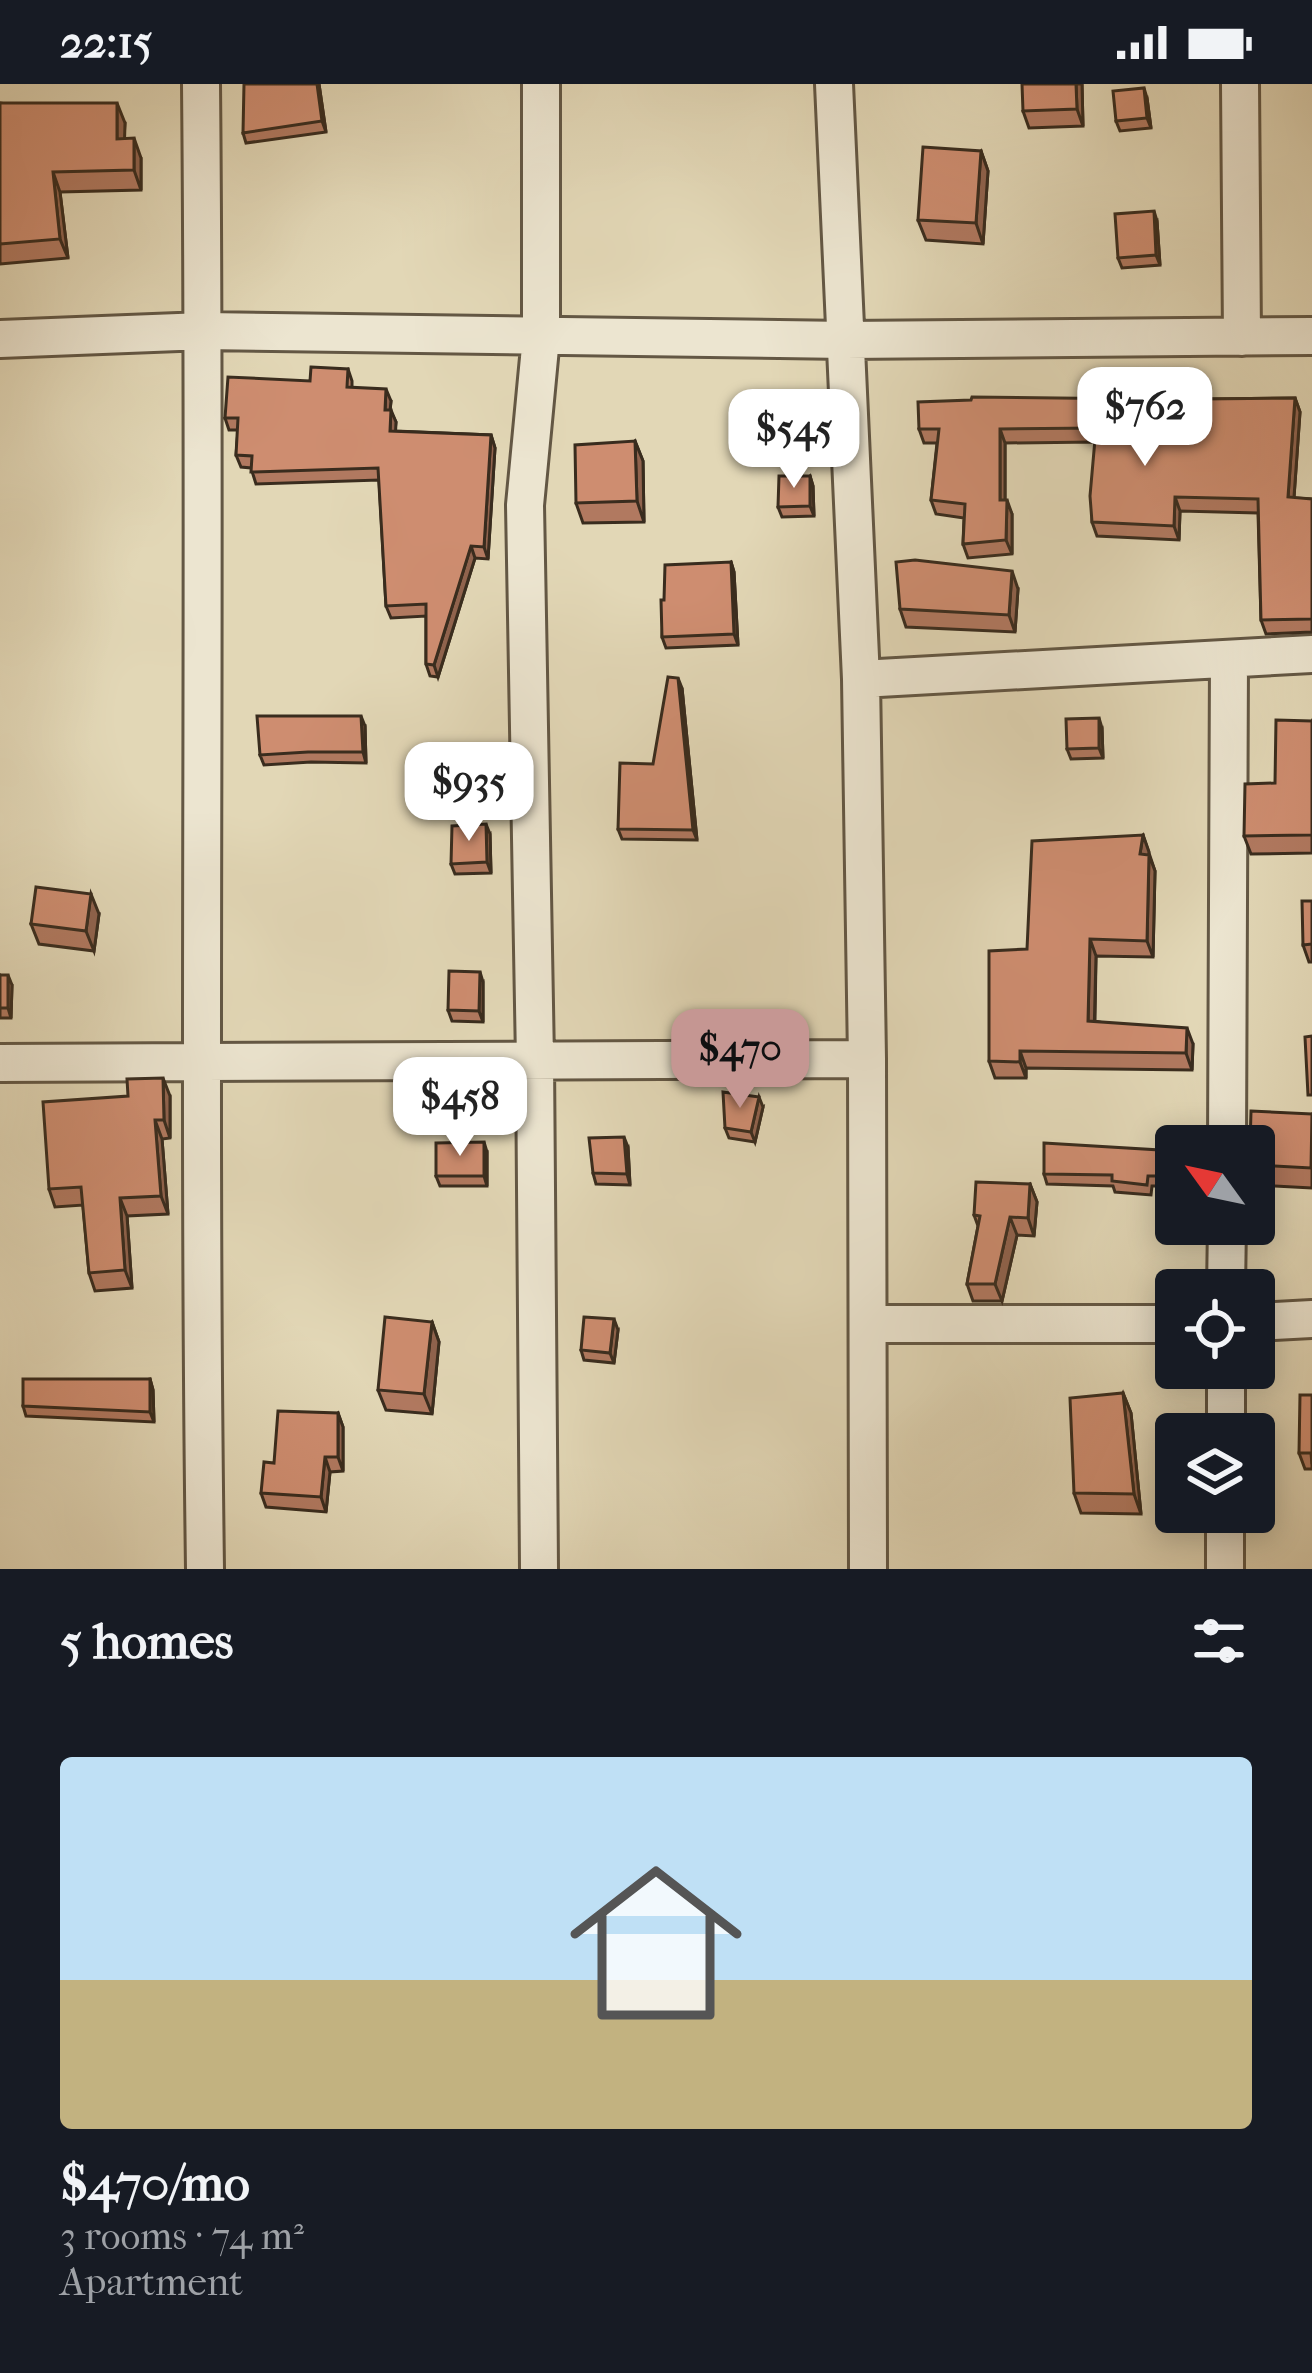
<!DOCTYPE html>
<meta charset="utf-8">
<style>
:root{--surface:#171b24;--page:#20242c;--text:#f1f3f6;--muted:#9ea1a6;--accent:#c59692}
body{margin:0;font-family:"IM FELL French Canon",serif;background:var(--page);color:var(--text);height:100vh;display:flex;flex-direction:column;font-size:45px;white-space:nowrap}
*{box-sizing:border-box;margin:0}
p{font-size:39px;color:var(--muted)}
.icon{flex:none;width:66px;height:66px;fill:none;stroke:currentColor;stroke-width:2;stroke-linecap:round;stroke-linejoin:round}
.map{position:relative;height:1485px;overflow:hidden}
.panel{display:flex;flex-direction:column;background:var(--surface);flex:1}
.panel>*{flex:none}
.needle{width:78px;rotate:303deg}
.controls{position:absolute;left:1155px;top:1041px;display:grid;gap:24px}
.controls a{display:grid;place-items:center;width:120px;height:120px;border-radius:12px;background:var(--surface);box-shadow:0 6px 30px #0003;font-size:60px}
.price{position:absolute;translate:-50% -102px;padding:0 27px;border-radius:24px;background:#fff;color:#222;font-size:39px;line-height:78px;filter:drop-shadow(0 3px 6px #0008)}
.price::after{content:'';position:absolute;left:50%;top:72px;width:36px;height:27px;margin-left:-18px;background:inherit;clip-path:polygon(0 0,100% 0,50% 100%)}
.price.selected{background:var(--accent);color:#111}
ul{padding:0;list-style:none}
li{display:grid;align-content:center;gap:24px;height:636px;padding:0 60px}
li span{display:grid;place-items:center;height:372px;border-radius:12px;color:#555}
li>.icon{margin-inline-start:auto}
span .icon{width:216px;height:216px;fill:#fffc;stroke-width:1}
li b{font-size:51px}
h2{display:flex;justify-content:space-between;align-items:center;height:144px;padding:0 60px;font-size:51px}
.status{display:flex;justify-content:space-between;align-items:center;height:84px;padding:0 60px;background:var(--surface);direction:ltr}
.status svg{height:33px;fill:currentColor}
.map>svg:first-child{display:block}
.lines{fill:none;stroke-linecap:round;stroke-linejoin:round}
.minor-casing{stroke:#635744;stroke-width:42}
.minor{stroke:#ece5d0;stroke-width:36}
.wall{fill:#b17960;stroke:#392c1e;stroke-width:3}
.shaded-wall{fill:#90634e;stroke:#392c1e;stroke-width:3}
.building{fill:#ce8d70;stroke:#392c1e;stroke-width:3}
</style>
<div class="status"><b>22:15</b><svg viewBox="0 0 49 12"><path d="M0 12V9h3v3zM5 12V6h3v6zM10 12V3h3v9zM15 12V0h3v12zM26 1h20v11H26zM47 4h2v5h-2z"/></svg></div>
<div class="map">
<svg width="1312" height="1485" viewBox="0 0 1312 1485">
<rect width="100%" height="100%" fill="#e2d7b6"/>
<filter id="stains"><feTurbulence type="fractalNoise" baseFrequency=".00167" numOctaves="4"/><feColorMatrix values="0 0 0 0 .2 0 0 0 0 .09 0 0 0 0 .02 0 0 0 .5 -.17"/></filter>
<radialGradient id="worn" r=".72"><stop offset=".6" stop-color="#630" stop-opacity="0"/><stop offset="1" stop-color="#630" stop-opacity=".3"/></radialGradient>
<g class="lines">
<defs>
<path id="minor" d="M 201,0 C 206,495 198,990 205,1485
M 834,0 L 861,595 L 867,975 L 868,1485
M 1240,0 L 1242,253
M 0,255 L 204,247 L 846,256 L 1312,252
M 861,595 L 1312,570
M 0,979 L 867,975
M 1227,1062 L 1229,576
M 1226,1206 L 1227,1140
M 1254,1238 L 1312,1235
M 868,1240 L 1176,1240
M 1226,1350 L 1226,1284
M 539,1485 L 535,976 L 525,421 L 541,253 L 541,0
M 1225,1485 L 1225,1428"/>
</defs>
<use href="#minor" class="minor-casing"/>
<use href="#minor" class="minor"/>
</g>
<path class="wall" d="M 319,0 L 326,48 L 246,59 L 243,49 Z
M 1082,0 L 1083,42 L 1029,44 L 1023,27 Z
M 1147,14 L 1151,44 L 1120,47 L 1116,37 Z
M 0,19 L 125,39 L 124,54 L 141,74 L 141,106 L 60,108 L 68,174 L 0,180 Z
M 981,67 L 988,87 L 983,160 L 926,156 L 918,136 Z
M 1157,137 L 1160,181 L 1122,184 L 1118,174 Z
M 348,285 L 352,297 L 352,303 L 391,317 L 390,326 L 396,338 L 395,347 L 491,351 L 495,364 L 488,475 L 475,474 L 438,593 L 430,592 L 426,580 L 426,532 L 391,534 L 386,522 L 379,396 L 256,400 L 251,384 L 241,383 L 236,371 L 238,346 L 229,346 L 225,334 L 310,297 Z
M 1204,304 L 1208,315 L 1295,314 L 1300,328 L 1294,414 L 1312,415 L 1312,548 L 1266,550 L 1261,536 L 1258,429 L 1180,427 L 1179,456 L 1097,452 L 1092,438 L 1095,358 L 1005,359 L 1005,416 L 1012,430 L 1012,470 L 968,474 L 963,460 L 964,434 L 936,430 L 931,416 L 937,359 L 924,359 L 919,345 L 1142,315 Z
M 635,357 L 643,377 L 644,438 L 583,439 L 576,419 Z
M 810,392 L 813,402 L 814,432 L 782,433 L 778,423 Z
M 731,478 L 734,488 L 738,561 L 666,564 L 662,553 L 664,516 Z
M 1018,505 L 1015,548 L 906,543 L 900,525 Z
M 682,604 L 697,756 L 622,755 L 618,745 L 653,680 Z
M 1312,637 L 1312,769 L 1251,770 L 1244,752 Z
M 365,642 L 366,679 L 311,678 L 264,681 L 260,671 Z
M 1102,644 L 1103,674 L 1071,675 L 1067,665 Z
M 490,750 L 491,789 L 455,790 L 451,780 Z
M 1143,751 L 1155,787 L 1153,873 L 1096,872 L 1095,937 L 1193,960 L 1192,986 L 1026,984 L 1026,994 L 995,994 L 989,977 L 1027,865 Z
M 1312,817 L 1312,878 L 1309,878 L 1303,861 Z
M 99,830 L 94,867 L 39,860 L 31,840 Z
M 0,891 L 12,901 L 11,934 L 0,934 Z
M 483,898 L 483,938 L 452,937 L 448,926 Z
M 128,1012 L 170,1012 L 170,1054 L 162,1055 L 168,1130 L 127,1132 L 132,1204 L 95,1207 L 89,1189 L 83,1121 L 55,1123 L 49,1105 Z
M 763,1023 L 755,1058 L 729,1054 L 725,1044 Z
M 1312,1030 L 1312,1104 L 1256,1101 L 1254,1096 L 1254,1062 Z
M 628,1063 L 630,1101 L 596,1100 L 593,1089 Z
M 1176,1067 L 1176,1102 L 1152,1102 L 1151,1111 L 1115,1108 L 1113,1102 L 1047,1100 L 1044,1090 Z
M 487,1068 L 487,1102 L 440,1102 L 436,1092 Z
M 1030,1100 L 1037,1118 L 1034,1152 L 1017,1151 L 1002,1217 L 973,1217 L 967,1200 L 978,1142 L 974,1131 Z
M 432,1238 L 439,1258 L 432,1330 L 386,1326 L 378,1306 Z
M 618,1246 L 614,1279 L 584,1276 L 581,1266 Z
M 150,1295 L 153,1306 L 154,1338 L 26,1332 L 23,1322 Z
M 1123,1309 L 1131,1329 L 1141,1430 L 1081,1429 L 1074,1409 Z
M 1312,1311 L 1312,1385 L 1305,1385 L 1299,1369 Z
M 338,1329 L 343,1343 L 343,1387 L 330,1388 L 326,1428 L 266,1423 L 261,1409 L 274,1379 Z"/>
<path class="shaded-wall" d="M 317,0 L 319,0 L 326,48 L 322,37 Z
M 1076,0 L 1082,0 L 1083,42 L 1077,25 Z
M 1144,4 L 1147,14 L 1151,44 L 1147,34 Z
M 117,19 L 125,39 L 124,74 L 117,55 Z
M 134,54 L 141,74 L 141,106 L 134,86 Z
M 981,67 L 988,87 L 983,160 L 976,139 Z
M 53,88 L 60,108 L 68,174 L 60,155 Z
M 1154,127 L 1157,137 L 1160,181 L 1156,171 Z
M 386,305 L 391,317 L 389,338 L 385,326 Z
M 1295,314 L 1300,328 L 1293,427 L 1288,413 Z
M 391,326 L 396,338 L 395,359 L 390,347 Z
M 1000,345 L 1005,359 L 1005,430 L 1000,416 Z
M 491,351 L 495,364 L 488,475 L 484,463 Z
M 635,357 L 643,377 L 644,438 L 637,417 Z
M 810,392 L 813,402 L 814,432 L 810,422 Z
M 1175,413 L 1180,427 L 1179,456 L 1174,442 Z
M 1007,416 L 1012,430 L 1012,470 L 1006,456 Z
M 471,462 L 475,474 L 438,593 L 434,581 Z
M 731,478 L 734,488 L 738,561 L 734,550 Z
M 1012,487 L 1018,505 L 1015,548 L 1009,531 Z
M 678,594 L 682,604 L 697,756 L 693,746 Z
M 361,632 L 365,642 L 366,679 L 363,668 Z
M 1099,634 L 1102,644 L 1103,674 L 1099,664 Z
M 486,740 L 490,750 L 491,789 L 487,778 Z
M 1143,751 L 1149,768 L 1146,787 L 1140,770 Z
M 1149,771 L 1155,787 L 1153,873 L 1147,857 Z
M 91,810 L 99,830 L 94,867 L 86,847 Z
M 1090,855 L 1096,872 L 1094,953 L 1088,937 Z
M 480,888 L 483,898 L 483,938 L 479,927 Z
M 8,891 L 12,901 L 11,934 L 8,924 Z
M 1187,944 L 1193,960 L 1192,986 L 1186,969 Z
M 1020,967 L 1026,984 L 1026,994 L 1020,978 Z
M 163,994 L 170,1012 L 170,1054 L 164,1036 Z
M 759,1013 L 763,1023 L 755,1058 L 751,1048 Z
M 155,1036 L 162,1055 L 168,1130 L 161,1112 Z
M 624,1053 L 628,1063 L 630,1101 L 627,1090 Z
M 484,1058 L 487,1068 L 487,1102 L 484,1092 Z
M 1030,1100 L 1037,1118 L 1034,1152 L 1028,1134 Z
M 120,1114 L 127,1132 L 132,1204 L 125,1186 Z
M 1010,1133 L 1017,1151 L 1002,1217 L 995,1200 Z
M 614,1235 L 618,1246 L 614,1279 L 610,1269 Z
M 432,1238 L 439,1258 L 432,1330 L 424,1310 Z
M 150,1295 L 153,1306 L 154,1338 L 150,1328 Z
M 1123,1309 L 1131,1329 L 1141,1430 L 1134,1410 Z
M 338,1329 L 343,1343 L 343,1387 L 338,1373 Z
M 325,1373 L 330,1388 L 326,1428 L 321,1413 Z"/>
<path class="building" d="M 244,0 L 317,0 L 322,37 L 243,49 Z
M 1022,0 L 1076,0 L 1077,25 L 1023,27 Z
M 1144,4 L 1147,34 L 1116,37 L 1113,7 Z
M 0,19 L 117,19 L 117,55 L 134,54 L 134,86 L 53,88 L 60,155 L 0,160 Z
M 923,63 L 981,67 L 976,139 L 918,136 Z
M 1154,127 L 1156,171 L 1118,174 L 1115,130 Z
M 311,283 L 348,285 L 347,303 L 386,305 L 385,326 L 391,326 L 390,347 L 491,351 L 484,463 L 471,462 L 434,581 L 426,580 L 426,520 L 386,522 L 378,384 L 251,388 L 252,372 L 236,371 L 238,334 L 225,334 L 228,293 L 310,297 Z
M 1142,304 L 1204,304 L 1204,315 L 1295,314 L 1288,413 L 1312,415 L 1312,535 L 1261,536 L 1258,415 L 1175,413 L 1174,442 L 1092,438 L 1090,412 L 1096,344 L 1000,345 L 1000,416 L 1007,416 L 1006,456 L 963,460 L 965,420 L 931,416 L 939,345 L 919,345 L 918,318 L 971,316 L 972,313 L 1142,315 Z
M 635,357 L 637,417 L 576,419 L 575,361 Z
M 779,392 L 810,392 L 810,422 L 778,423 Z
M 915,476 L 1012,487 L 1009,531 L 900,525 L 896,478 Z
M 731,478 L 734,550 L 662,553 L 661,516 L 664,516 L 665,481 Z
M 668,593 L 678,594 L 693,746 L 618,745 L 620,679 L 653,680 Z
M 257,632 L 361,632 L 363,668 L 308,668 L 260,671 Z
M 1099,634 L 1099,664 L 1067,665 L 1066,635 Z
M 1276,636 L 1312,637 L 1312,751 L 1244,752 L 1245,700 L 1275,699 Z
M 486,740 L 487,778 L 451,780 L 452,742 Z
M 1143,751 L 1140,770 L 1149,771 L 1147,857 L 1090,855 L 1088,937 L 1187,944 L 1186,969 L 1020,967 L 1020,978 L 989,977 L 989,867 L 1027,865 L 1032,757 Z
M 36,803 L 91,810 L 86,847 L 31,840 Z
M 1302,817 L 1312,817 L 1312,860 L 1303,861 Z
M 449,887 L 480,888 L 479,927 L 448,926 Z
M 0,891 L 8,891 L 8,924 L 0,924 Z
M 1312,952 L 1312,1011 L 1308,1011 L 1305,953 Z
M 163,994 L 164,1036 L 155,1036 L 161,1112 L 120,1114 L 125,1186 L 89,1189 L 81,1103 L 49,1105 L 43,1018 L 128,1012 L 127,995 Z
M 723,1008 L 759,1013 L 751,1048 L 725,1044 Z
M 1251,1027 L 1312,1030 L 1311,1084 L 1254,1081 L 1254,1062 L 1250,1062 Z
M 624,1053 L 627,1090 L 593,1089 L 589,1054 Z
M 484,1058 L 484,1092 L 436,1092 L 436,1059 Z
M 1044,1059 L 1176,1067 L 1176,1092 L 1148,1092 L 1147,1101 L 1112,1097 L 1112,1091 L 1044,1090 Z
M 976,1098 L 1030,1100 L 1028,1134 L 1010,1133 L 995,1200 L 967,1200 L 980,1132 L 974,1131 Z
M 385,1233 L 432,1238 L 424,1310 L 378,1306 Z
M 584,1233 L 614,1235 L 610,1269 L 581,1266 Z
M 23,1295 L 150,1295 L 150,1328 L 23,1322 Z
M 1123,1309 L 1134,1410 L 1074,1409 L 1070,1314 Z
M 1300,1311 L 1312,1311 L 1312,1380 L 1311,1369 L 1299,1369 Z
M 278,1327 L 338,1329 L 338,1373 L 325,1373 L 321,1413 L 261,1409 L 264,1378 L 274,1379 Z"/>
<rect width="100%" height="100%" filter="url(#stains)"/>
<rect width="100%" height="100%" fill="url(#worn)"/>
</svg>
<div class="controls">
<a><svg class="needle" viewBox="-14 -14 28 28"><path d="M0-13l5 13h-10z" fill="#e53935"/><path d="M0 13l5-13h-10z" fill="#9ea1a6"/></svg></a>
<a><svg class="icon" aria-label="locate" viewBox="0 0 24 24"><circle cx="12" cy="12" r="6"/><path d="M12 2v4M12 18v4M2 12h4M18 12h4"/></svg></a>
<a><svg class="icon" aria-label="layers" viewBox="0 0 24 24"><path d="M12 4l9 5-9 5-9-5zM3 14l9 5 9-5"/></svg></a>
</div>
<b class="price" style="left:1145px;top:385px">$762</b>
<b class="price" style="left:794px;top:407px">$545</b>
<b class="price" style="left:469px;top:760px">$935</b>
<b class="price selected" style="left:740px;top:1027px">$470</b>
<b class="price" style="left:460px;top:1075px">$458</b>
</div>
<section class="panel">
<h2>5 homes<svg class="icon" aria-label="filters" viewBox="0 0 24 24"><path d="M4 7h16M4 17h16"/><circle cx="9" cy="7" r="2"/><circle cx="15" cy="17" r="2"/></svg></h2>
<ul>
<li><span style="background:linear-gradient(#bfe0f5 60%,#c2b280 0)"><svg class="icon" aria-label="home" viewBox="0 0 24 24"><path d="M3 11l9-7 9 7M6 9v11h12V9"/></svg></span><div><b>$470/mo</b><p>3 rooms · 74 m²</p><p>Apartment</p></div></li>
</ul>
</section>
